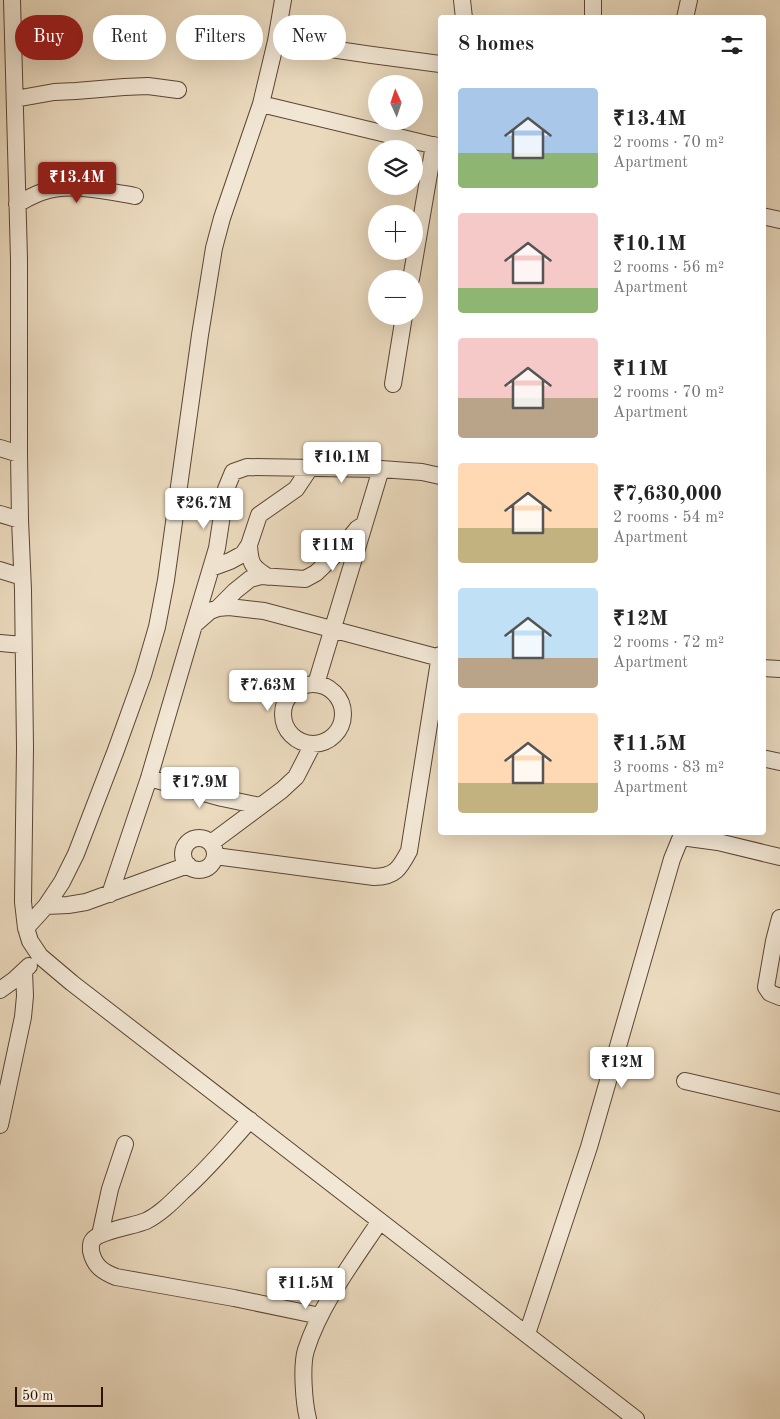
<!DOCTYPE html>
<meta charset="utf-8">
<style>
:root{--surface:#fff;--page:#f6f6f6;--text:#222;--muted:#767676;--accent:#8f2418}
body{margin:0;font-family:"Old Standard TT",serif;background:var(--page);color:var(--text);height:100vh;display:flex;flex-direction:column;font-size:19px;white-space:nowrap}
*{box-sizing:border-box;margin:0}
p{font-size:16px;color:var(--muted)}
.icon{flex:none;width:28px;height:28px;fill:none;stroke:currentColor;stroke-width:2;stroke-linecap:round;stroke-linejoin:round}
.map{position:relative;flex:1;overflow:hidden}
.drawer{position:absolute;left:438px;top:15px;width:328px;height:820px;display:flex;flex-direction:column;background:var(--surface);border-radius:5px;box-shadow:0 5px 20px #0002}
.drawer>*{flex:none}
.guide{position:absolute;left:15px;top:15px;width:348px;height:45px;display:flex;gap:10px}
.needle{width:32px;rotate:357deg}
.buttons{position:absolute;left:368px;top:75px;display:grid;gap:10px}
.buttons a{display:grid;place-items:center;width:55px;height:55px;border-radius:50%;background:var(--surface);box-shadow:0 5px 20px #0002;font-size:25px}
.scale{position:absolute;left:15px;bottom:12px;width:88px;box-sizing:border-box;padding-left:5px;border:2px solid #2c1506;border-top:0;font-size:14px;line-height:18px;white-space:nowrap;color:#2c1506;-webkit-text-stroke:4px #f2e7d5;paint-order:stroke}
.price{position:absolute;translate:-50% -42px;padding:0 11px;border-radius:5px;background:#fff;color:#222;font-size:16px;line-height:32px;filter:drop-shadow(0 1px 2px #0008)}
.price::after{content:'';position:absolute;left:50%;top:30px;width:15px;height:11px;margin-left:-8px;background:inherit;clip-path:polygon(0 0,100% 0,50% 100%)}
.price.current{background:var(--accent);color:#fff}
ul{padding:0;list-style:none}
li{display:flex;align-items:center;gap:15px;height:125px;padding:0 20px}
li span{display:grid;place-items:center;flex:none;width:140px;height:100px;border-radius:5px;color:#555}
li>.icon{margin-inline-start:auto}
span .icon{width:60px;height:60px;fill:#fffc;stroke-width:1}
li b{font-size:21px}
h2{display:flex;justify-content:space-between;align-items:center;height:60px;padding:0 20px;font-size:21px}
.pill{padding:0 18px;border-radius:22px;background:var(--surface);box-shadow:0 5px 20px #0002;font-size:18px;line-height:45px}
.pill.current{background:var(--accent);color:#fff}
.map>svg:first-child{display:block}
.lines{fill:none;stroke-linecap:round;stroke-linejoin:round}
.minor-casing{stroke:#5c4634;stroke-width:18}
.minor{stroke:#f2e7d5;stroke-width:16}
</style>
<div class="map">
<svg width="780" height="1419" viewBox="0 0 780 1419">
<rect width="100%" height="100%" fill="#ebdabe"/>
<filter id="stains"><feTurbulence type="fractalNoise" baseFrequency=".004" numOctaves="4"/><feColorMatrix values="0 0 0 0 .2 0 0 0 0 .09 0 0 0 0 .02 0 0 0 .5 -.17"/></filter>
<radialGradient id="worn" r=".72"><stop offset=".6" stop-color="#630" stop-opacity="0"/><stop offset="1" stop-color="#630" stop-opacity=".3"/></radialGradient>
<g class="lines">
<defs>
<path id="minor" d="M 12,0 L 19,259 L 19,454 L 20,520 L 23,590 L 25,748 L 23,902 L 26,928 L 30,941 L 40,956 L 72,983 L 636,1419
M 462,0 L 464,18
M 593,18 L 593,0
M 685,18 L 689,0
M 276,41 L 372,55 L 440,64
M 15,99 L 54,92 L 76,91 L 124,87 L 148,86 L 178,90
M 261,104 L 440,147
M 17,204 C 25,200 33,195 42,192 C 69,182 107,191 135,196
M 762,216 L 780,220
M 411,279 L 434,145
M 393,384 L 404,316
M 0,448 L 19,454
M 0,514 L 20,520
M 249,545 C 250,564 252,567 268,577
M 211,568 L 230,561 L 243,554 L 249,545 L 259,515 L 296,489 L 310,468
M 0,570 L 22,577
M 218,608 L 235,591 L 250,579 L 261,576 L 305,579 L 316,573 L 340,550 L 357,529 L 360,527
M 194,625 L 217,548 L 226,489 L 233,472 L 247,467 L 381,469 L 422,472 L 440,476
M 0,643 L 23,645
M 762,668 L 780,669
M 316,684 L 381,469
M283 714a30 30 0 1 1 60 0a30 30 0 1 1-60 0Z
M 762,758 L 780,762
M 149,778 L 222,798 L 260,806
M 681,837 L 718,842 L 780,857
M183 854a16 16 0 1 1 32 0a16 16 0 1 1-32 0Z
M 211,843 L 282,790 L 296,777 L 313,744
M 215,856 L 374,877 C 395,877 400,868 409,851 L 440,655
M 110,894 L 149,778 L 194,625 L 210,611 L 218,608 L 229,607 L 264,611 L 440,658
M 46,906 L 68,905 L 86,902 L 188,865
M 780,918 L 774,941 L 766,987 L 770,993 L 780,997
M 26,928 L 46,906 L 62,882 L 76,854 L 116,750 L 143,675 L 157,627 L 166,580 L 200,335 L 214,248 L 222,218 L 261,104 L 276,41 L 283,0
M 0,990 L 14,980 L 29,966
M 685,1081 L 780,1103
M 250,1120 C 228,1145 207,1170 182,1192 C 171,1203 160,1214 146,1221 C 134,1226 99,1231 93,1240 C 90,1243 91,1247 91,1251 C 94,1266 103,1272 116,1277 L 234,1298 L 320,1316
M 0,1125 L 23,1017 L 25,996 L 24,971
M 100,1235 L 110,1189 L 125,1144
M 527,1334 L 589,1147 L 672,859 L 683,832
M 308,1419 C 304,1403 301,1366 306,1350 C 320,1305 354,1260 380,1221"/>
</defs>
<use href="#minor" class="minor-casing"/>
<use href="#minor" class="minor"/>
</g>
<rect width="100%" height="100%" filter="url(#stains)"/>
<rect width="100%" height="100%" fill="url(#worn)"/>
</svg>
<div class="buttons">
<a><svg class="needle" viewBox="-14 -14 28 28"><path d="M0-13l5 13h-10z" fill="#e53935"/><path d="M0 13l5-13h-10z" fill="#767676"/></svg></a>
<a><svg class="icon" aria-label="layers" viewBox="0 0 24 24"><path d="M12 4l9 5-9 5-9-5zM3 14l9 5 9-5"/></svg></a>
<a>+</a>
<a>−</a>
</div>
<div class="scale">50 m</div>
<b class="price current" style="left:77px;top:204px">₹13.4M</b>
<b class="price" style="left:342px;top:484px">₹10.1M</b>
<b class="price" style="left:204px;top:530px">₹26.7M</b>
<b class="price" style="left:333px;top:572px">₹11M</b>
<b class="price" style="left:268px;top:712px">₹7.63M</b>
<b class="price" style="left:200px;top:809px">₹17.9M</b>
<b class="price" style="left:622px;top:1089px">₹12M</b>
<b class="price" style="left:306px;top:1310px">₹11.5M</b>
<div class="guide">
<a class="pill current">Buy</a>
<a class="pill">Rent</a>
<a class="pill">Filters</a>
<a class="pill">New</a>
</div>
<section class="drawer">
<h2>8 homes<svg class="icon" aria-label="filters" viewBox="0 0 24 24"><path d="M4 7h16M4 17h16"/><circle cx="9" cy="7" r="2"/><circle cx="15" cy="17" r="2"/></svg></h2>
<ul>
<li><span style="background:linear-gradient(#a9c7e8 65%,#8fb573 0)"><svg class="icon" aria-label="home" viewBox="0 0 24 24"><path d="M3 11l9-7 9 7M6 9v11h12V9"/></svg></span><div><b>₹13.4M</b><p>2 rooms · 70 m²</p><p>Apartment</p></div></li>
<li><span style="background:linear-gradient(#f6c9c9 75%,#8fb573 0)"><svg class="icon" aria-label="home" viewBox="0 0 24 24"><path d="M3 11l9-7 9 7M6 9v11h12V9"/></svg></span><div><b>₹10.1M</b><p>2 rooms · 56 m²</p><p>Apartment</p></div></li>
<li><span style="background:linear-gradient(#f6c9c9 60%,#b9a48a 0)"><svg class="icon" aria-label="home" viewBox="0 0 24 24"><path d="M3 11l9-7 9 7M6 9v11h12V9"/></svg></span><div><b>₹11M</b><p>2 rooms · 70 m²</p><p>Apartment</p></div></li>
<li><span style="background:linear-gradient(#ffd9b3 65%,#c2b280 0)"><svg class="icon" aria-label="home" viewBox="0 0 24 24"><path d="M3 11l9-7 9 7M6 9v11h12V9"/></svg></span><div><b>₹7,630,000</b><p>2 rooms · 54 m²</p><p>Apartment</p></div></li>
<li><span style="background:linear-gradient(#bfe0f5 70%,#b9a48a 0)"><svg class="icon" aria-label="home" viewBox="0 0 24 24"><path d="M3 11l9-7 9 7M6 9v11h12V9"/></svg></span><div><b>₹12M</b><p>2 rooms · 72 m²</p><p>Apartment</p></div></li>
<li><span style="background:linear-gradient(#ffd9b3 70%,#c2b280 0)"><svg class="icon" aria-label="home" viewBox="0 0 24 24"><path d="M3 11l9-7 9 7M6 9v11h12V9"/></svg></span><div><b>₹11.5M</b><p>3 rooms · 83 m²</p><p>Apartment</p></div></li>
</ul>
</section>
</div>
